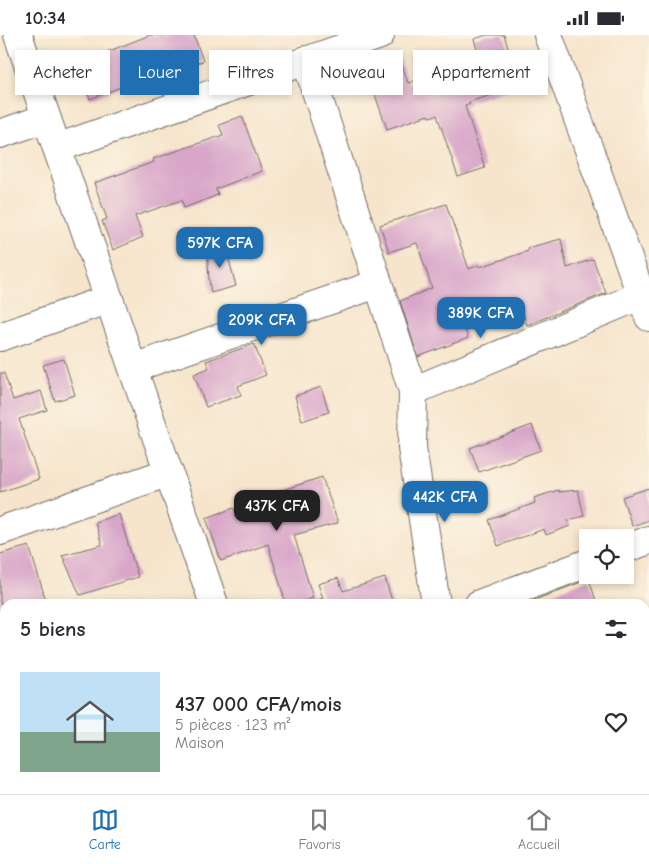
<!DOCTYPE html>
<html lang="fr">
<meta charset="utf-8">
<style>
:root{--surface:#fff;--page:#f7f7f7;--text:#2b2b33;--muted:#7c7c81;--line:#e1e1e2;--accent:#1f6fb2}
body{margin:0;font-family:"Comic Neue",sans-serif;background:var(--page);color:var(--text);height:100vh;display:flex;flex-direction:column;font-size:19px;white-space:nowrap}
*{box-sizing:border-box;margin:0}
p{font-size:16px;color:var(--muted)}
.icon{flex:none;width:28px;height:28px;fill:none;stroke:currentColor;stroke-width:2;stroke-linecap:round;stroke-linejoin:round}
.map{position:relative;flex:1;overflow:hidden}
.side{position:absolute;left:0px;top:564px;width:650px;height:196px;display:flex;flex-direction:column;background:var(--surface);border-radius:15px 15px 0 0;box-shadow:0 2px 8px #0003}
.side>*{flex:none}
.top-card{position:absolute;left:15px;top:15px;width:620px;height:45px;display:flex;gap:10px}
.buttons{position:absolute;left:579px;top:494px;display:grid;gap:10px}
.buttons a{display:grid;place-items:center;width:55px;height:55px;border-radius:0px;background:var(--surface);box-shadow:0 2px 8px #0003;font-size:25px}
.price{position:absolute;translate:-50% -42px;padding:0 11px;border-radius:10px;background:var(--accent);color:#fff;font-size:16px;line-height:32px;filter:drop-shadow(0 1px 2px #0008)}
.price::after{content:'';position:absolute;left:50%;top:30px;width:15px;height:11px;margin-left:-8px;background:inherit;clip-path:polygon(0 0,100% 0,50% 100%)}
.price.on{background:#222;color:#fff}
ul{padding:0;list-style:none}
li{display:flex;align-items:center;gap:15px;height:125px;padding:0 20px}
li span{display:grid;place-items:center;flex:none;width:140px;height:100px;border-radius:0px;color:#555}
li>.icon{margin-inline-start:auto}
span .icon{width:60px;height:60px;fill:#fffc;stroke-width:1}
li b{font-size:21px}
h2{display:flex;justify-content:space-between;align-items:center;height:60px;padding:0 20px;font-size:21px}
.tag{padding:0 18px;border-radius:0px;background:var(--surface);box-shadow:0 2px 8px #0003;font-size:18px;line-height:45px}
.tag.on{background:var(--accent);color:#fff}
.status{display:flex;justify-content:space-between;align-items:center;height:35px;padding:0 25px;background:var(--surface);direction:ltr}
.status svg{height:14px;fill:currentColor}
.tab-bar{display:flex;justify-content:space-around;align-items:center;height:70px;border-top:1px solid var(--line);background:var(--surface);font-size:14px;color:var(--muted)}
.tab-bar a{display:grid;justify-items:center;gap:2px}
.tab-bar .on{color:var(--accent)}
.map>svg:first-child{display:block}
.building{fill:#d8a6c9}
.lines{fill:none;stroke-linecap:round;stroke-linejoin:round}
.minor-casing{stroke:#726c63;stroke-width:30}
.major-casing{stroke:#726c63;stroke-width:30}
.minor{stroke:#fff;stroke-width:28}
.major{stroke:#fff;stroke-width:28}
</style>
<div class="status"><b>10:34</b><svg viewBox="0 0 49 12"><path d="M0 12V9h3v3zM5 12V6h3v6zM10 12V3h3v9zM15 12V0h3v12zM26 1h20v11H26zM47 4h2v5h-2z"/></svg></div>
<div class="map">
<svg width="649" height="759" viewBox="0 0 649 759">
<rect width="100%" height="100%" fill="#fcf5e5"/>
<filter id="ink" filterUnits="userSpaceOnUse"><feTurbulence type="fractalNoise" baseFrequency=".02" numOctaves="2"/><feDisplacementMap in="SourceGraphic" scale="10" xChannelSelector="R" yChannelSelector="G"/><feConvolveMatrix kernelMatrix="1 2 1 2 8 2 1 2 1" color-interpolation-filters="sRGB"/></filter>
<filter id="wash" filterUnits="userSpaceOnUse"><feTurbulence type="fractalNoise" baseFrequency=".0096" numOctaves="4" result="noise"/><feDisplacementMap in="SourceGraphic" scale="20" xChannelSelector="R" yChannelSelector="G"/><feGaussianBlur stdDeviation="1.12" result="paint"/><feColorMatrix in="noise" values="0 0 0 0 0 0 0 0 0 0 0 0 0 0 0 0 0 1.4 0 .05"/><feComposite in="paint" operator="in"/></filter>
<g filter="url(#wash)">
<rect width="100%" height="100%" fill="#f6e5cc"/>
<g id="blocks">
<path class="building" d="M 150,0 L 194,0 L 203,26 L 172,36 L 169,29 L 124,44 L 126,50 L 90,64 L 76,29 Z
M 487,0 L 504,0 L 520,51 L 469,67 L 470,69 L 465,71 L 485,133 L 458,142 L 437,80 L 429,82 L 428,80 L 387,94 L 365,31 L 399,20 L 408,48 L 480,25 L 474,4 Z
M 242,81 L 262,136 L 216,154 L 218,160 L 184,173 L 182,165 L 135,181 L 143,202 L 113,215 L 102,186 L 107,184 L 94,148 L 154,127 L 153,124 L 223,100 L 219,90 Z
M 446,169 L 469,234 L 479,230 L 480,232 L 528,216 L 527,213 L 561,204 L 567,233 L 593,224 L 606,258 L 527,290 L 521,270 L 464,292 L 468,303 L 418,322 L 400,266 L 432,253 L 417,208 L 389,217 L 380,190 Z
M 207,210 L 225,210 L 236,251 L 211,258 L 209,245 Z
M 254,309 L 266,340 L 238,351 L 241,360 L 206,372 L 194,339 L 209,333 L 206,326 Z
M 64,324 L 75,360 L 55,366 L 43,330 Z
M 0,338 L 4,338 L 13,365 L 41,356 L 47,375 L 19,384 L 39,444 L 0,457 Z
M 321,352 L 329,377 L 302,386 L 295,361 Z
M 532,390 L 541,415 L 479,437 L 470,413 Z
M 322,442 L 338,488 L 294,500 L 313,563 L 294,569 L 286,569 L 268,509 L 221,526 L 206,483 L 234,473 L 235,477 L 283,463 L 280,456 Z
M 649,453 L 649,485 L 632,491 L 622,462 Z
M 558,455 L 559,457 L 578,455 L 584,481 L 568,485 L 570,491 L 546,500 L 544,494 L 498,511 L 489,485 L 535,468 L 534,463 Z
M 119,479 L 138,542 L 80,560 L 62,520 L 102,510 L 95,487 Z
M 29,511 L 47,569 L 0,569 L 0,519 Z
M 338,543 L 343,556 L 385,543 L 393,569 L 318,569 L 317,565 L 323,563 L 318,549 Z
M 589,544 L 597,569 L 524,569 Z"/>
</g>
</g>
<g filter="url(#ink)">
<use href="#blocks" fill-opacity="0" stroke="#726c63" stroke-width="1"/>
<g class="lines">
<defs>
<path id="minor" d="M 548,0 L 649,282
M 306,25 L 413,356
M 0,99 L 46,83
M 57,113 L 380,0
M 0,302 L 109,264
M 133,333 L 377,249
M 0,496 L 169,437
M 625,514 L 649,505
M 436,569 L 412,413 L 413,356 L 642,260
M 479,569 L 588,528
M 0,698 L 5,697
M 487,755 L 488,759
M 618,759 L 629,755"/>
<path id="major" d="M 18,0 L 214,569
M 276,755 L 278,759"/>
</defs>
<use href="#minor" class="minor-casing"/>
<use href="#major" class="major-casing"/>
<use href="#minor" class="minor"/>
<use href="#major" class="major"/>
</g>
</g>
</svg>
<div class="buttons">
<a><svg class="icon" aria-label="locate" viewBox="0 0 24 24"><circle cx="12" cy="12" r="6"/><path d="M12 2v4M12 18v4M2 12h4M18 12h4"/></svg></a>
</div>
<b class="price" style="left:220px;top:234px">597K CFA</b>
<b class="price" style="left:481px;top:304px">389K CFA</b>
<b class="price" style="left:262px;top:311px">209K CFA</b>
<b class="price" style="left:445px;top:488px">442K CFA</b>
<b class="price on" style="left:277px;top:497px">437K CFA</b>
<div class="top-card">
<a class="tag">Acheter</a>
<a class="tag on">Louer</a>
<a class="tag">Filtres</a>
<a class="tag">Nouveau</a>
<a class="tag">Appartement</a>
</div>
<section class="side">
<h2>5 biens<svg class="icon" aria-label="filters" viewBox="0 0 24 24"><path d="M4 7h16M4 17h16"/><circle cx="9" cy="7" r="2"/><circle cx="15" cy="17" r="2"/></svg></h2>
<ul>
<li><span style="background:linear-gradient(#bfe0f5 60%,#7fa58c 0)"><svg class="icon" aria-label="home" viewBox="0 0 24 24"><path d="M3 11l9-7 9 7M6 9v11h12V9"/></svg></span><div><b>437 000 CFA/mois</b><p>5 pièces · 123 m²</p><p>Maison</p></div><svg class="icon" aria-label="heart" viewBox="0 0 24 24"><path d="M12 20l-8-8c-3-5 5-10 8-4 3-6 11-1 8 4z"/></svg></li>
</ul>
</section>
</div>
<nav class="tab-bar">
<a class="on"><svg class="icon" aria-label="map" viewBox="0 0 24 24"><path d="M3 6l6-2 6 2 6-2v14l-6 2-6-2-6 2zM9 4v14M15 6v14"/></svg>Carte</a>
<a><svg class="icon" aria-label="saved" viewBox="0 0 24 24"><path d="M7 4h10v16l-5-4-5 4z"/></svg>Favoris</a>
<a><svg class="icon" aria-label="home" viewBox="0 0 24 24"><path d="M3 11l9-7 9 7M6 9v11h12V9"/></svg>Accueil</a>
</nav>
